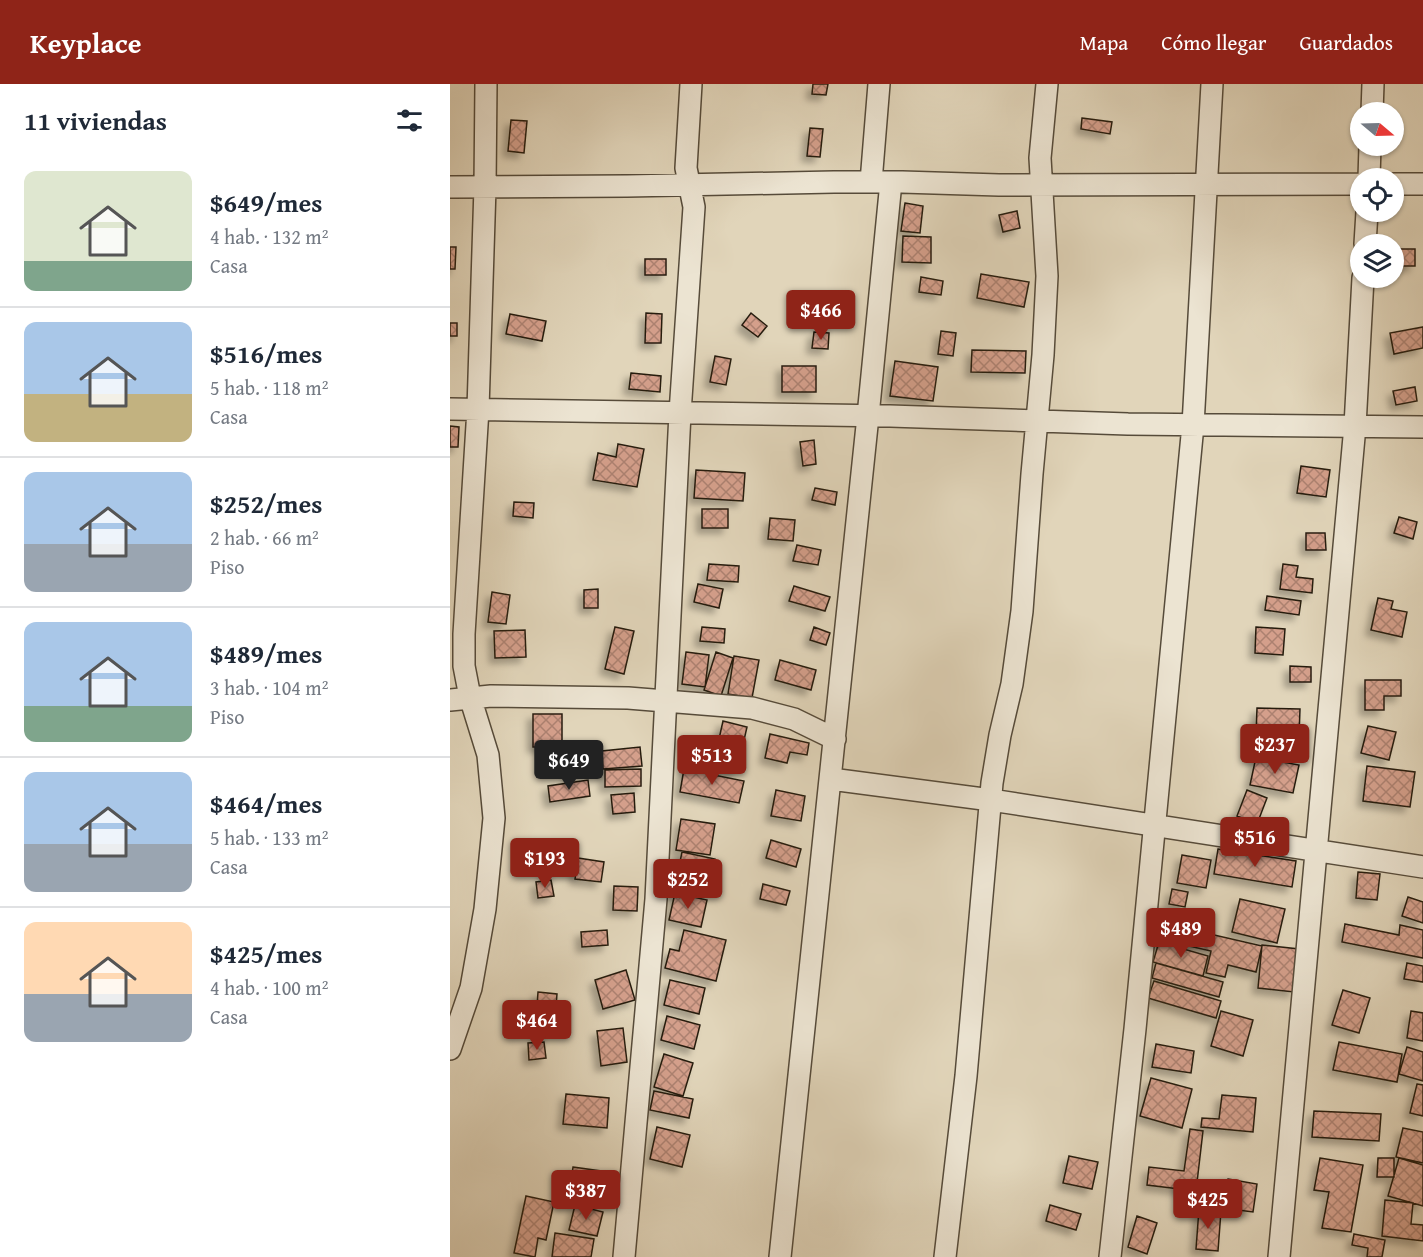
<!DOCTYPE html>
<html lang="es">
<meta charset="utf-8">
<style>
:root{--surface:#fff;--page:#f6f6f7;--text:#1f2937;--muted:#747a83;--line:#e0e1e3;--accent:#8f2418}
body{margin:0;font-family:"Gentium Book Plus",serif;background:var(--page);color:var(--text);height:100vh;display:flex;flex-direction:column;font-size:22px;white-space:nowrap}
*{box-sizing:border-box;margin:0}
p{font-size:20px;color:var(--muted)}
.icon{flex:none;width:33px;height:33px;fill:none;stroke:currentColor;stroke-width:2;stroke-linecap:round;stroke-linejoin:round}
.map{position:relative;flex:1;overflow:hidden}
.panel{display:flex;flex-direction:column;background:var(--surface);width:450px}
.panel>*{flex:none}
.needle{width:39px;rotate:109deg}
.fabs{position:absolute;left:900px;top:18px;display:grid;gap:12px}
.fabs a{display:grid;place-items:center;width:54px;height:54px;border-radius:50%;background:var(--surface);box-shadow:0 2px 4px #0004;font-size:30px}
.price{position:absolute;translate:-50% -51px;padding:0 14px;border-radius:6px;background:var(--accent);color:#fff;font-size:20px;line-height:39px;filter:drop-shadow(0 2px 3px #0008)}
.price::after{content:'';position:absolute;left:50%;top:36px;width:18px;height:14px;margin-left:-9px;background:inherit;clip-path:polygon(0 0,100% 0,50% 100%)}
.price.on{background:#222;color:#fff}
ul{padding:0;list-style:none}
li{display:flex;align-items:center;gap:18px;height:150px;padding:0 24px}
li+li{border-top:2px solid var(--line)}
li span{display:grid;place-items:center;flex:none;width:168px;height:120px;border-radius:12px;color:#555}
li>.icon{margin-inline-start:auto}
span .icon{width:72px;height:72px;fill:#fffc;stroke-width:1}
li b{font-size:26px}
h2{display:flex;justify-content:space-between;align-items:center;height:72px;padding:0 24px;font-size:26px}
header{display:flex;align-items:center;gap:36px;box-sizing:border-box;height:84px;padding:0 30px;background:var(--accent);color:#fff}
header strong{font-size:28px}
nav{display:flex;gap:33px;margin-inline-start:auto;font-size:21px}
main{display:flex;flex:1;min-height:0}
.map>svg:first-child{display:block}
.building{fill:url(#building-cross-hatch);stroke:#271d0f;stroke-width:1.5;filter:url(#shadow)}
.lines{fill:none;stroke-linecap:round;stroke-linejoin:round}
.minor-casing{stroke:#564b3a;stroke-width:24}
.minor{stroke:#ece4d2;stroke-width:21}
</style>
<header>
<strong>Keyplace</strong>
<nav><a>Mapa</a><a>Cómo llegar</a><a>Guardados</a></nav>
</header>
<main>
<section class="panel">
<h2>11 viviendas<svg class="icon" aria-label="filters" viewBox="0 0 24 24"><path d="M4 7h16M4 17h16"/><circle cx="9" cy="7" r="2"/><circle cx="15" cy="17" r="2"/></svg></h2>
<ul>
<li><span style="background:linear-gradient(#dfe7d0 75%,#7fa58c 0)"><svg class="icon" aria-label="home" viewBox="0 0 24 24"><path d="M3 11l9-7 9 7M6 9v11h12V9"/></svg></span><div><b>$649/mes</b><p>4 hab. · 132 m²</p><p>Casa</p></div></li>
<li><span style="background:linear-gradient(#a9c7e8 60%,#c2b280 0)"><svg class="icon" aria-label="home" viewBox="0 0 24 24"><path d="M3 11l9-7 9 7M6 9v11h12V9"/></svg></span><div><b>$516/mes</b><p>5 hab. · 118 m²</p><p>Casa</p></div></li>
<li><span style="background:linear-gradient(#a9c7e8 60%,#9aa5b1 0)"><svg class="icon" aria-label="home" viewBox="0 0 24 24"><path d="M3 11l9-7 9 7M6 9v11h12V9"/></svg></span><div><b>$252/mes</b><p>2 hab. · 66 m²</p><p>Piso</p></div></li>
<li><span style="background:linear-gradient(#a9c7e8 70%,#7fa58c 0)"><svg class="icon" aria-label="home" viewBox="0 0 24 24"><path d="M3 11l9-7 9 7M6 9v11h12V9"/></svg></span><div><b>$489/mes</b><p>3 hab. · 104 m²</p><p>Piso</p></div></li>
<li><span style="background:linear-gradient(#a9c7e8 60%,#9aa5b1 0)"><svg class="icon" aria-label="home" viewBox="0 0 24 24"><path d="M3 11l9-7 9 7M6 9v11h12V9"/></svg></span><div><b>$464/mes</b><p>5 hab. · 133 m²</p><p>Casa</p></div></li>
<li><span style="background:linear-gradient(#ffd9b3 60%,#9aa5b1 0)"><svg class="icon" aria-label="home" viewBox="0 0 24 24"><path d="M3 11l9-7 9 7M6 9v11h12V9"/></svg></span><div><b>$425/mes</b><p>4 hab. · 100 m²</p><p>Casa</p></div></li>
</ul>
</section>
<div class="map">
<svg width="973" height="1173" viewBox="0 0 973 1173">
<defs>
<pattern id="building-cross-hatch" width="8" height="8" patternUnits="userSpaceOnUse" patternTransform="scale(1.5)"><rect width="8" height="8" fill="#d49f8b"/><path d="M0 0l8 8M0 8l8-8" fill="none" stroke="#ac8170"/></pattern>
<filter id="shadow"><feDropShadow dx="-5.5" dy="5.5" stdDeviation="3" flood-color="#0004"/></filter>
</defs>
<rect width="100%" height="100%" fill="#e1d5ba"/>
<filter id="stains"><feTurbulence type="fractalNoise" baseFrequency=".00333" numOctaves="4"/><feColorMatrix values="0 0 0 0 .2 0 0 0 0 .09 0 0 0 0 .02 0 0 0 .5 -.17"/></filter>
<radialGradient id="worn" r=".72"><stop offset=".6" stop-color="#630" stop-opacity="0"/><stop offset="1" stop-color="#630" stop-opacity=".3"/></radialGradient>
<path class="building" d="M 363,0 L 378,0 L 376,11 L 362,10 Z
M 632,34 L 662,38 L 660,50 L 631,45 Z
M 61,36 L 77,37 L 74,69 L 58,67 Z
M 360,44 L 373,45 L 370,73 L 357,72 Z
M 455,119 L 473,122 L 470,149 L 451,147 Z
M 567,127 L 570,144 L 553,148 L 549,131 Z
M 453,152 L 481,153 L 481,179 L 452,178 Z
M 0,163 L 6,163 L 5,185 L 0,185 Z
M 944,165 L 965,165 L 965,182 L 944,182 Z
M 195,175 L 216,175 L 216,191 L 195,191 Z
M 531,190 L 579,198 L 574,223 L 527,214 Z
M 471,193 L 493,197 L 491,211 L 469,208 Z
M 196,229 L 212,230 L 211,259 L 195,259 Z
M 301,229 L 317,242 L 308,253 L 292,241 Z
M 60,230 L 96,237 L 92,257 L 56,250 Z
M 0,239 L 7,239 L 7,252 L 0,252 Z
M 973,243 L 973,264 L 944,270 L 940,249 Z
M 491,247 L 506,249 L 503,272 L 488,270 Z
M 364,248 L 379,249 L 378,265 L 362,264 Z
M 522,266 L 576,267 L 575,289 L 521,288 Z
M 265,272 L 281,275 L 276,301 L 260,298 Z
M 445,277 L 488,283 L 483,317 L 440,312 Z
M 332,282 L 366,282 L 366,308 L 332,308 Z
M 181,289 L 211,292 L 210,308 L 179,305 Z
M 965,303 L 967,317 L 946,321 L 943,307 Z
M 0,342 L 9,343 L 8,363 L 0,363 Z
M 364,356 L 366,380 L 353,382 L 350,358 Z
M 168,360 L 194,365 L 187,403 L 143,396 L 148,369 L 166,373 Z
M 851,382 L 880,386 L 876,413 L 847,409 Z
M 246,386 L 295,389 L 293,417 L 244,414 Z
M 365,404 L 387,408 L 385,421 L 362,416 Z
M 64,418 L 84,419 L 83,434 L 63,432 Z
M 252,425 L 278,425 L 278,444 L 252,444 Z
M 949,433 L 967,438 L 963,455 L 944,449 Z
M 320,434 L 345,436 L 343,457 L 318,455 Z
M 856,449 L 875,449 L 876,466 L 856,466 Z
M 347,461 L 371,466 L 368,481 L 343,477 Z
M 259,480 L 289,482 L 288,498 L 257,496 Z
M 833,480 L 848,482 L 846,493 L 863,495 L 862,509 L 830,505 Z
M 248,500 L 273,505 L 269,524 L 244,518 Z
M 344,502 L 380,513 L 375,527 L 339,517 Z
M 148,505 L 148,524 L 134,524 L 134,506 Z
M 42,508 L 60,511 L 56,540 L 38,538 Z
M 817,512 L 851,517 L 849,531 L 815,526 Z
M 928,514 L 943,517 L 941,525 L 957,528 L 952,553 L 921,546 Z
M 165,543 L 184,547 L 174,590 L 155,585 Z
M 252,543 L 275,545 L 274,559 L 250,557 Z
M 364,543 L 380,549 L 376,561 L 360,556 Z
M 806,543 L 835,545 L 833,571 L 805,569 Z
M 75,546 L 76,573 L 45,574 L 44,547 Z
M 236,568 L 259,571 L 255,603 L 232,600 Z
M 266,568 L 283,574 L 271,612 L 254,606 Z
M 284,572 L 309,576 L 302,614 L 278,610 Z
M 330,576 L 366,586 L 361,606 L 325,596 Z
M 840,582 L 861,583 L 861,598 L 840,598 Z
M 915,596 L 951,596 L 951,612 L 934,612 L 934,626 L 915,626 Z
M 807,624 L 850,625 L 849,652 L 806,651 Z
M 83,630 L 112,630 L 112,663 L 83,663 Z
M 273,637 L 297,643 L 287,687 L 263,682 Z
M 918,642 L 946,648 L 939,676 L 911,669 Z
M 320,650 L 359,659 L 357,671 L 340,668 L 337,679 L 315,674 Z
M 190,663 L 192,682 L 153,685 L 152,667 Z
M 806,673 L 849,681 L 843,709 L 800,701 Z
M 917,682 L 965,688 L 960,723 L 913,717 Z
M 191,685 L 191,702 L 155,703 L 155,686 Z
M 234,685 L 294,697 L 289,719 L 230,708 Z
M 138,696 L 140,712 L 100,718 L 98,702 Z
M 326,706 L 355,712 L 351,737 L 321,732 Z
M 797,706 L 817,714 L 807,740 L 787,732 Z
M 184,709 L 185,728 L 163,730 L 161,711 Z
M 231,735 L 265,740 L 260,771 L 226,766 Z
M 321,756 L 351,765 L 346,783 L 316,774 Z
M 768,765 L 846,777 L 842,803 L 764,790 Z
M 232,768 L 265,775 L 259,805 L 226,798 Z
M 732,771 L 761,776 L 756,804 L 727,799 Z
M 128,774 L 154,778 L 151,798 L 125,795 Z
M 908,788 L 930,790 L 927,816 L 906,814 Z
M 101,796 L 104,812 L 88,814 L 86,798 Z
M 313,800 L 340,807 L 336,821 L 310,815 Z
M 164,802 L 188,803 L 187,827 L 163,826 Z
M 722,805 L 738,808 L 735,823 L 719,820 Z
M 225,809 L 257,816 L 251,843 L 219,836 Z
M 958,813 L 973,818 L 973,839 L 952,832 Z
M 790,815 L 835,825 L 827,859 L 782,848 Z
M 708,838 L 812,862 L 806,888 L 778,881 L 775,893 L 756,889 L 761,867 L 704,854 Z
M 895,840 L 949,851 L 950,841 L 973,846 L 973,874 L 892,858 Z
M 157,846 L 158,861 L 132,863 L 131,848 Z
M 234,846 L 276,856 L 266,897 L 215,884 L 220,865 L 229,867 Z
M 709,858 L 758,872 L 753,892 L 703,878 Z
M 812,861 L 849,865 L 844,908 L 808,904 Z
M 706,879 L 773,898 L 769,913 L 702,894 Z
M 957,879 L 973,882 L 973,898 L 954,895 Z
M 176,886 L 185,916 L 153,925 L 145,896 Z
M 220,896 L 255,904 L 249,930 L 214,921 Z
M 704,897 L 771,917 L 766,934 L 698,914 Z
M 893,906 L 920,914 L 909,949 L 882,941 Z
M 88,908 L 107,910 L 106,923 L 87,922 Z
M 771,927 L 803,936 L 793,972 L 761,962 Z
M 961,927 L 973,929 L 973,957 L 957,954 Z
M 217,932 L 250,941 L 244,965 L 211,956 Z
M 173,944 L 177,978 L 151,982 L 147,947 Z
M 94,958 L 96,974 L 79,976 L 78,959 Z
M 889,958 L 952,970 L 947,998 L 883,986 Z
M 706,960 L 744,967 L 741,989 L 702,983 Z
M 957,963 L 973,968 L 973,997 L 949,990 Z
M 214,970 L 243,979 L 233,1012 L 204,1003 Z
M 701,994 L 742,1005 L 732,1044 L 690,1032 Z
M 967,1000 L 973,1001 L 973,1032 L 960,1029 Z
M 204,1007 L 243,1015 L 239,1034 L 200,1026 Z
M 116,1010 L 159,1014 L 157,1044 L 113,1040 Z
M 772,1011 L 806,1014 L 803,1048 L 751,1043 L 752,1034 L 769,1035 Z
M 864,1027 L 931,1030 L 929,1057 L 862,1053 Z
M 207,1043 L 240,1051 L 232,1083 L 200,1075 Z
M 953,1044 L 973,1048 L 973,1079 L 946,1073 Z
M 740,1045 L 753,1047 L 746,1107 L 697,1101 L 699,1083 L 734,1087 Z
M 619,1072 L 648,1078 L 642,1105 L 613,1099 Z
M 870,1074 L 913,1081 L 901,1148 L 872,1144 L 879,1108 L 864,1106 Z
M 928,1074 L 944,1074 L 944,1093 L 927,1093 Z
M 949,1074 L 973,1081 L 973,1122 L 938,1112 Z
M 123,1083 L 151,1087 L 147,1117 L 119,1114 Z
M 778,1095 L 807,1100 L 803,1128 L 773,1124 Z
M 76,1112 L 104,1118 L 96,1156 L 88,1154 L 85,1173 L 64,1169 Z
M 935,1116 L 963,1119 L 961,1140 L 973,1141 L 973,1157 L 932,1152 Z
M 125,1121 L 153,1128 L 147,1152 L 119,1146 Z
M 600,1121 L 631,1130 L 626,1146 L 596,1137 Z
M 749,1125 L 771,1127 L 768,1167 L 746,1165 Z
M 687,1132 L 707,1139 L 697,1170 L 678,1163 Z
M 105,1149 L 144,1155 L 141,1173 L 102,1173 Z
M 904,1150 L 935,1156 L 932,1173 L 917,1173 L 918,1164 L 902,1161 Z"/>
<g class="lines">
<defs>
<path id="minor" d="M 922,28 L 923,0
M 919,94 L 920,62
M 421,98 L 429,0
M 944,100 L 973,100
M 0,103 L 177,102 L 384,98 L 452,98 L 549,101 L 910,100
M 915,160 L 917,128
M 0,325 L 440,332 L 678,340 L 973,343
M 0,616 L 41,612 L 178,614 L 302,624 L 344,635 L 385,655
M 381,695 L 541,716 L 973,783
M 0,965 L 21,904 L 35,825 L 44,734 L 38,671 L 20,613 L 14,582 L 14,550 L 28,325 L 35,103 L 36,0
M 174,1173 L 206,815 L 230,329 L 244,123 L 236,84 L 241,0
M 330,1173 L 418,332 L 441,98
M 495,1173 L 516,992 L 542,699 L 550,651 L 562,600 L 572,527 L 582,390 L 593,271 L 597,192 L 590,74 L 597,0
M 660,1173 L 685,945 L 743,341 L 762,0
M 829,1173 L 905,342 L 913,194"/>
</defs>
<use href="#minor" class="minor-casing"/>
<use href="#minor" class="minor"/>
</g>
<rect width="100%" height="100%" filter="url(#stains)"/>
<rect width="100%" height="100%" fill="url(#worn)"/>
</svg>
<div class="fabs">
<a><svg class="needle" viewBox="-14 -14 28 28"><path d="M0-13l5 13h-10z" fill="#e53935"/><path d="M0 13l5-13h-10z" fill="#747a83"/></svg></a>
<a><svg class="icon" aria-label="locate" viewBox="0 0 24 24"><circle cx="12" cy="12" r="6"/><path d="M12 2v4M12 18v4M2 12h4M18 12h4"/></svg></a>
<a><svg class="icon" aria-label="layers" viewBox="0 0 24 24"><path d="M12 4l9 5-9 5-9-5zM3 14l9 5 9-5"/></svg></a>
</div>
<b class="price" style="left:371px;top:257px">$466</b>
<b class="price" style="left:825px;top:691px">$237</b>
<b class="price" style="left:262px;top:702px">$513</b>
<b class="price on" style="left:119px;top:707px">$649</b>
<b class="price" style="left:805px;top:784px">$516</b>
<b class="price" style="left:95px;top:805px">$193</b>
<b class="price" style="left:238px;top:826px">$252</b>
<b class="price" style="left:731px;top:875px">$489</b>
<b class="price" style="left:87px;top:967px">$464</b>
<b class="price" style="left:136px;top:1137px">$387</b>
<b class="price" style="left:758px;top:1146px">$425</b>
</div>
</main>
